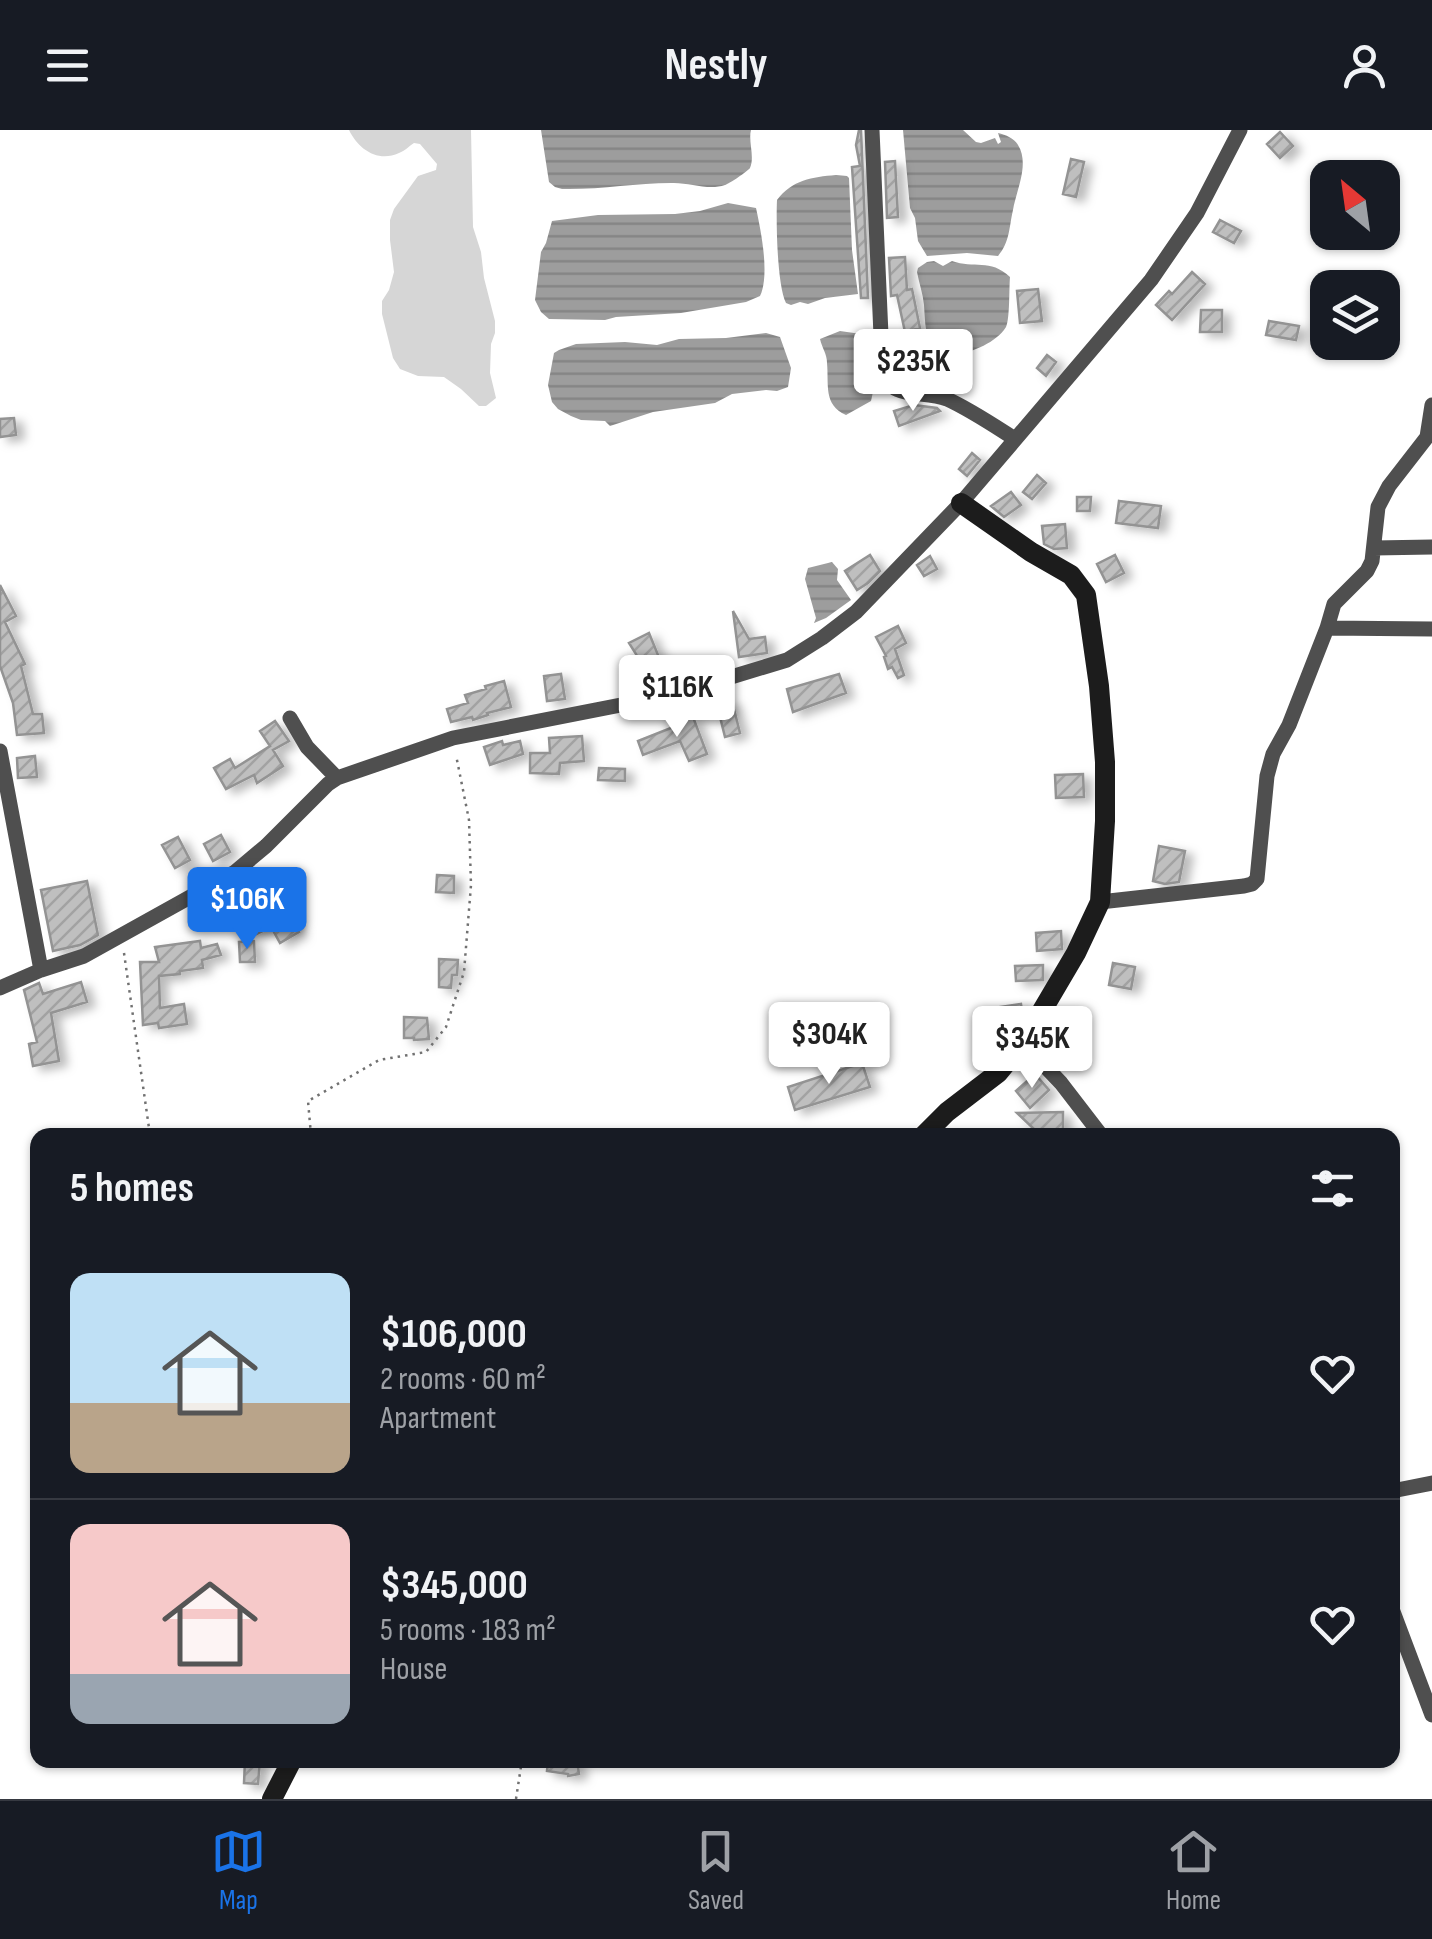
<!DOCTYPE html>
<meta charset="utf-8">
<style>
:root{--surface:#171b24;--page:#20242c;--text:#f1f3f6;--muted:#9ea1a6;--line:#363941;--accent:#1a73e8}
body{margin:0;font-family:"Sofia Sans Condensed",sans-serif;background:var(--page);color:var(--text);height:100vh;display:flex;flex-direction:column;font-size:38px;white-space:nowrap}
*{box-sizing:border-box;margin:0}
p{font-size:32px;color:var(--muted)}
.icon{flex:none;width:55px;height:55px;fill:none;stroke:currentColor;stroke-width:2;stroke-linecap:round;stroke-linejoin:round}
.map{position:relative;flex:1;overflow:hidden}
.panel{position:absolute;left:30px;top:998px;width:1370px;height:640px;display:flex;flex-direction:column;background:var(--surface);border-radius:20px;box-shadow:0 2px 8px #0004}
.panel>*{flex:none}
.needle{width:65px;rotate:331deg}
.controls{position:absolute;left:1310px;top:30px;display:grid;gap:20px}
.controls a{display:grid;place-items:center;width:90px;height:90px;border-radius:20px;background:var(--surface);box-shadow:0 2px 8px #0004;font-size:50px}
.price{position:absolute;translate:-50% -85px;padding:0 22px;border-radius:10px;background:#fff;color:#222;font-size:32px;line-height:65px;filter:drop-shadow(0 2px 5px #0008)}
.price::after{content:'';position:absolute;left:50%;top:60px;width:30px;height:22px;margin-left:-15px;background:inherit;clip-path:polygon(0 0,100% 0,50% 100%)}
.price.current{background:var(--accent);color:#fff}
ul{padding:0;list-style:none}
li{display:flex;align-items:center;gap:30px;height:250px;padding:0 40px}
li+li{border-top:2px solid var(--line)}
li span{display:grid;place-items:center;flex:none;width:280px;height:200px;border-radius:20px;color:#555}
li>.icon{margin-inline-start:auto}
span .icon{width:120px;height:120px;fill:#fffc;stroke-width:1}
li b{font-size:42px}
h2{display:flex;justify-content:space-between;align-items:center;height:120px;padding:0 40px;font-size:42px}
header{display:flex;justify-content:space-between;align-items:center;height:130px;padding:0 40px;background:var(--surface);font-size:45px;font-weight:700}
.tabs{display:flex;justify-content:space-around;align-items:center;height:140px;border-top:2px solid var(--line);background:var(--surface);font-size:28px;color:var(--muted)}
.tabs a{display:grid;justify-items:center;gap:5px}
.tabs .current{color:var(--accent)}
.map>svg:first-child{display:block}
.grass{fill:#d6d6d6}
.water{fill:url(#water-rules)}
.building{fill:url(#building-hatch);stroke:#939393;stroke-width:2.5;filter:url(#shadow)}
.lines{fill:none;stroke-linecap:round;stroke-linejoin:round}
.path{stroke:#717171;stroke-width:2.5;stroke-dasharray:2.5 5;stroke-linecap:butt}
.street{stroke:#4f4f4f;stroke-width:15}
.secondary{stroke:#1c1c1c;stroke-width:20}
</style>
<header><svg class="icon" aria-label="menu" viewBox="0 0 24 24"><path d="M4 6h16M4 12h16M4 18h16"/></svg>Nestly<svg class="icon" aria-label="person" viewBox="0 0 24 24"><circle cx="12" cy="8" r="4"/><path d="M4 21q1-7 8-7t8 7"/></svg></header>
<div class="map">
<svg width="1432" height="1669" viewBox="0 0 1432 1669">
<defs>
<pattern id="water-rules" width="6" height="5" patternUnits="userSpaceOnUse" patternTransform="scale(2.5)"><rect width="6" height="5" fill="#9d9d9d"/><path d="M0 2.5h6" fill="none" stroke="#858585"/></pattern>
<pattern id="building-hatch" width="6" height="6" patternUnits="userSpaceOnUse" patternTransform="scale(2.5)"><rect width="6" height="6" fill="#bfbfbf"/><path d="M-1 1l2-2M0 6l6-6M5 7l2-2" fill="none" stroke="#a2a2a2"/></pattern>
<filter id="shadow"><feDropShadow dx="8" dy="4.5" stdDeviation="5" flood-color="#0004"/></filter>
</defs>
<rect width="100%" height="100%" fill="#fff"/>
<path class="grass" d="M 349,0 L 471,0 L 473,97 L 481,122 L 484,148 L 495,191 L 495,203 L 491,214 L 490,243 L 496,268 L 486,276 L 479,276 L 461,259 L 444,247 L 418,246 L 400,239 L 393,228 L 382,184 L 382,171 L 389,160 L 394,142 L 390,110 L 390,90 L 394,79 L 418,46 L 436,40 L 437,34 L 420,14 L 414,13 C 409,16 405,21 399,23 C 378,33 358,19 349,0 Z"/>
<path class="water" d="M 541,0 L 751,0 C 748,11 755,27 750,38 C 748,41 729,54 725,55 C 708,61 689,52 671,53 C 635,53 598,60 562,59 L 555,57 L 549,52 Z
M 903,0 L 963,0 L 976,12 L 981,13 L 995,8 L 998,14 L 1001,12 L 998,3 C 1006,5 1014,8 1018,15 C 1030,34 1016,61 1013,80 C 1009,97 1010,112 998,126 L 967,123 L 927,126 L 918,111 L 915,88 L 910,78 Z
M 836,45 L 847,46 L 849,48 L 852,120 L 858,164 L 825,168 L 808,174 L 800,172 L 791,175 L 786,173 C 777,155 776,92 777,70 C 792,50 812,47 836,45 Z
M 728,73 L 756,78 C 761,101 770,145 760,166 L 746,172 L 681,183 L 616,187 L 605,190 L 549,189 L 541,182 L 535,170 L 541,122 L 546,113 L 552,91 L 598,85 L 675,84 L 700,81 Z
M 934,131 L 943,136 L 952,131 C 974,139 990,128 1010,147 C 1009,158 1010,189 1006,197 C 996,213 973,221 956,226 C 924,214 926,205 924,175 C 923,164 919,153 917,142 L 918,138 L 927,132 Z
M 840,201 L 861,204 L 868,212 L 876,248 L 871,271 L 846,285 C 823,275 829,254 827,233 C 827,224 822,218 820,209 Z
M 766,203 L 780,207 L 791,238 L 788,257 L 777,261 L 766,260 L 732,264 L 715,273 L 653,282 L 610,296 L 605,291 L 581,290 L 571,286 L 558,279 L 552,272 L 548,255 L 554,223 L 559,220 L 576,214 L 625,212 L 657,215 L 679,209 L 726,208 Z
M 832,432 L 838,439 L 837,450 L 851,470 L 826,488 L 814,493 L 816,488 L 805,449 L 808,438 Z"/>
<path class="building" d="M 859,0 L 861,0 L 868,168 L 861,168 L 852,37 L 860,36 L 856,15 Z
M 1280,2 L 1293,16 L 1280,28 L 1267,14 Z
M 1071,29 L 1084,32 L 1076,67 L 1063,64 Z
M 895,31 L 898,87 L 887,88 L 885,32 Z
M 1220,90 L 1241,101 L 1234,113 L 1213,102 Z
M 905,127 L 907,160 L 912,159 L 920,198 L 905,202 L 897,165 L 891,166 L 889,128 Z
M 1192,142 L 1205,154 L 1172,190 L 1156,175 L 1169,161 L 1172,164 Z
M 1038,159 L 1042,191 L 1020,193 L 1017,161 Z
M 1201,180 L 1222,180 L 1222,202 L 1200,202 Z
M 1269,191 L 1299,196 L 1296,210 L 1266,205 Z
M 1047,225 L 1056,232 L 1046,246 L 1037,238 Z
M 914,275 L 937,278 L 940,281 L 899,296 L 894,281 Z
M 14,288 L 16,305 L 0,307 L 0,289 Z
M 972,323 L 980,330 L 967,346 L 959,339 Z
M 1037,345 L 1046,353 L 1032,369 L 1023,362 Z
M 1011,362 L 1021,375 L 1004,387 L 991,376 Z
M 1077,367 L 1091,367 L 1090,381 L 1077,381 Z
M 1119,371 L 1161,376 L 1158,398 L 1116,393 Z
M 1065,394 L 1067,418 L 1054,419 L 1044,414 L 1042,396 Z
M 870,425 L 880,441 L 868,453 L 857,460 L 845,441 Z
M 1115,425 L 1124,443 L 1106,452 L 1097,434 Z
M 930,426 L 937,439 L 924,446 L 917,435 Z
M 0,455 L 16,486 L 5,492 L 25,534 L 21,536 L 33,584 L 42,584 L 44,603 L 17,605 L 13,573 L 0,536 Z
M 733,481 L 749,509 L 765,507 L 767,523 L 739,527 Z
M 898,496 L 906,513 L 895,519 L 904,545 L 898,548 L 892,537 L 888,539 L 884,527 L 886,526 L 876,507 Z
M 649,503 L 667,547 L 650,555 L 636,524 L 629,513 Z
M 561,544 L 565,569 L 547,571 L 544,546 Z
M 839,544 L 846,563 L 793,582 L 787,559 Z
M 504,551 L 511,577 L 487,583 L 488,585 L 473,590 L 472,587 L 451,592 L 447,579 L 468,573 L 465,565 L 486,559 L 485,556 Z
M 732,571 L 740,603 L 725,607 L 717,575 Z
M 693,587 L 707,624 L 689,631 L 680,611 L 643,625 L 638,611 L 676,596 L 675,595 Z
M 275,591 L 289,611 L 273,620 L 283,636 L 257,653 L 254,645 L 226,659 L 214,638 L 230,629 L 235,638 L 270,616 L 260,601 Z
M 582,606 L 584,631 L 560,633 L 559,644 L 530,643 L 530,623 L 550,623 L 549,608 Z
M 502,611 L 503,615 L 520,611 L 523,624 L 490,635 L 484,617 Z
M 35,626 L 37,647 L 18,648 L 17,628 Z
M 599,638 L 625,639 L 625,651 L 598,650 Z
M 1083,644 L 1084,667 L 1056,668 L 1055,645 Z
M 221,705 L 230,722 L 213,731 L 204,714 Z
M 178,707 L 190,730 L 175,738 L 162,715 Z
M 1159,716 L 1185,721 L 1179,752 L 1165,754 L 1153,751 Z
M 259,742 L 279,781 L 285,778 L 299,802 L 280,813 L 271,797 L 252,806 L 237,779 L 257,768 L 248,748 Z
M 437,745 L 454,746 L 454,763 L 436,762 Z
M 87,751 L 98,805 L 80,815 L 53,821 L 41,760 Z
M 1061,801 L 1062,819 L 1037,821 L 1036,803 Z
M 200,811 L 201,818 L 217,814 L 221,825 L 202,830 L 203,838 L 180,841 L 180,844 L 159,846 L 160,878 L 184,874 L 187,894 L 159,898 L 158,893 L 143,895 L 140,832 L 159,832 L 155,817 Z
M 254,811 L 255,832 L 240,832 L 239,812 Z
M 439,829 L 458,830 L 457,845 L 452,845 L 451,858 L 439,857 Z
M 1113,833 L 1135,837 L 1131,859 L 1109,855 Z
M 1043,835 L 1043,850 L 1016,851 L 1015,836 Z
M 81,852 L 87,872 L 51,883 L 59,931 L 33,936 L 29,914 L 37,912 L 24,860 L 39,853 L 43,864 Z
M 1021,874 L 1023,887 L 1016,897 L 1002,899 L 1000,877 Z
M 404,887 L 427,888 L 429,909 L 414,910 L 414,908 L 404,908 Z
M 862,933 L 870,957 L 795,980 L 788,957 Z
M 1035,944 L 1049,960 L 1030,978 L 1016,961 Z
M 1063,982 L 1063,1001 L 1036,1001 L 1017,983 Z
M 245,1630 L 260,1630 L 258,1654 L 244,1653 Z
M 548,1630 L 577,1630 L 579,1644 L 568,1646 L 568,1644 L 547,1641 Z"/>
<g class="lines">
<path class="path" d="M 124,823 L 150,1005
M 311,1005 L 308,971 L 379,930 L 426,922 L 446,897 L 464,842 L 471,755 L 469,690 L 456,625
M 516,1669 L 522,1630"/>
<path class="street" d="M 872,0 L 882,228 C 884,237 885,250 893,257 C 904,266 930,262 947,269 C 971,280 993,295 1015,309
M 1374,418 L 1432,417
M 1327,498 L 1432,499
M 290,588 L 307,617 L 337,648
M 0,621 L 41,840
M 1100,772 L 1244,756 L 1252,754 L 1257,749 L 1267,646 L 1273,624 L 1289,595 L 1327,498 L 1334,474 L 1367,441 L 1372,431 L 1378,377 L 1389,356 L 1427,307 L 1432,275
M 0,858 L 41,840 L 84,826 L 235,742 L 266,716 L 328,654 L 337,648 L 453,608 L 672,565 L 787,530 L 822,508 L 856,482 L 961,373 L 1151,150 L 1197,83 L 1240,0
M 1023,913 L 1061,953 L 1101,1005
M 1392,1361 L 1432,1353
M 1392,1479 L 1432,1585"/>
<path class="secondary" d="M 924,1005 L 947,982 L 998,943 L 1023,913 L 1076,823 L 1100,772 L 1105,691 L 1105,632 L 1099,556 L 1086,465 L 1071,445 L 1031,422 L 961,373
M 272,1669 L 292,1630"/>
</g>
</svg>
<div class="controls">
<a><svg class="needle" viewBox="-14 -14 28 28"><path d="M0-13l5 13h-10z" fill="#e53935"/><path d="M0 13l5-13h-10z" fill="#9ea1a6"/></svg></a>
<a><svg class="icon" aria-label="layers" viewBox="0 0 24 24"><path d="M12 4l9 5-9 5-9-5zM3 14l9 5 9-5"/></svg></a>
</div>
<b class="price" style="left:913px;top:284px">$235K</b>
<b class="price" style="left:677px;top:610px">$116K</b>
<b class="price current" style="left:247px;top:822px">$106K</b>
<b class="price" style="left:829px;top:957px">$304K</b>
<b class="price" style="left:1032px;top:961px">$345K</b>
<section class="panel">
<h2>5 homes<svg class="icon" aria-label="filters" viewBox="0 0 24 24"><path d="M4 7h16M4 17h16"/><circle cx="9" cy="7" r="2"/><circle cx="15" cy="17" r="2"/></svg></h2>
<ul>
<li><span style="background:linear-gradient(#bfe0f5 65%,#b9a48a 0)"><svg class="icon" aria-label="home" viewBox="0 0 24 24"><path d="M3 11l9-7 9 7M6 9v11h12V9"/></svg></span><div><b>$106,000</b><p>2 rooms · 60 m²</p><p>Apartment</p></div><svg class="icon" aria-label="heart" viewBox="0 0 24 24"><path d="M12 20l-8-8c-3-5 5-10 8-4 3-6 11-1 8 4z"/></svg></li>
<li><span style="background:linear-gradient(#f6c9c9 75%,#9aa5b1 0)"><svg class="icon" aria-label="home" viewBox="0 0 24 24"><path d="M3 11l9-7 9 7M6 9v11h12V9"/></svg></span><div><b>$345,000</b><p>5 rooms · 183 m²</p><p>House</p></div><svg class="icon" aria-label="heart" viewBox="0 0 24 24"><path d="M12 20l-8-8c-3-5 5-10 8-4 3-6 11-1 8 4z"/></svg></li>
</ul>
</section>
</div>
<nav class="tabs">
<a class="current"><svg class="icon" aria-label="map" viewBox="0 0 24 24"><path d="M3 6l6-2 6 2 6-2v14l-6 2-6-2-6 2zM9 4v14M15 6v14"/></svg>Map</a>
<a><svg class="icon" aria-label="saved" viewBox="0 0 24 24"><path d="M7 4h10v16l-5-4-5 4z"/></svg>Saved</a>
<a><svg class="icon" aria-label="home" viewBox="0 0 24 24"><path d="M3 11l9-7 9 7M6 9v11h12V9"/></svg>Home</a>
</nav>
